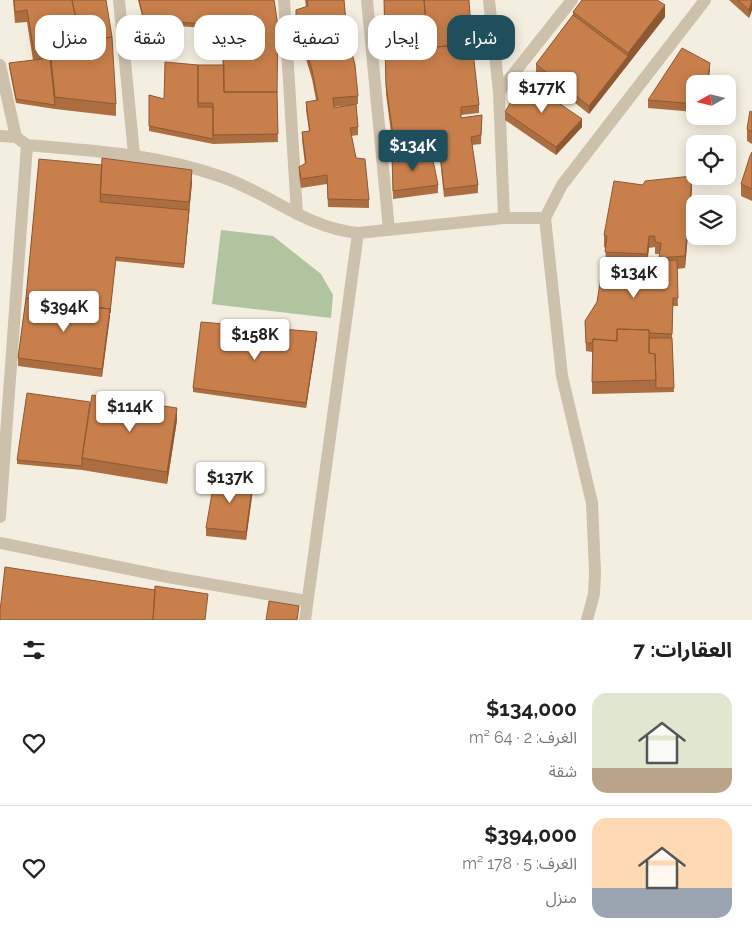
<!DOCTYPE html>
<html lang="ar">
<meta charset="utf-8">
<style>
:root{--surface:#fff;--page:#f2f2f2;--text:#222;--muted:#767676;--line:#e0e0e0;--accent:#1f4e5d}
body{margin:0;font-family:Raleway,"Noto Sans Arabic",sans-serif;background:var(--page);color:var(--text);direction:rtl;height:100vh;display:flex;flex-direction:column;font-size:19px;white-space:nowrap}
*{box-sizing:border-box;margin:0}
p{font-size:16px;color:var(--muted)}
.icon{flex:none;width:28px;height:28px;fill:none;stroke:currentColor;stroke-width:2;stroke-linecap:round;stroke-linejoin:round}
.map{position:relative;height:620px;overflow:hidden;direction:ltr}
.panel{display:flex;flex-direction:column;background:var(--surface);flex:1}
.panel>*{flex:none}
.guide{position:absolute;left:15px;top:15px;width:500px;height:45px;direction:rtl;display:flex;gap:10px}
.needle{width:32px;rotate:262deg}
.tools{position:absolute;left:686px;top:75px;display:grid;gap:10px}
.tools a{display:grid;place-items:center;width:50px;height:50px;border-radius:10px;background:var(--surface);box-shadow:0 2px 12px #0003;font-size:25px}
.price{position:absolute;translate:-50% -42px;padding:0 11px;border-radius:5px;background:#fff;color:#222;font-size:16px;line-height:32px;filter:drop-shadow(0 1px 2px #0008)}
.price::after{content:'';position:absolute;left:50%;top:30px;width:15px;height:11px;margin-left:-8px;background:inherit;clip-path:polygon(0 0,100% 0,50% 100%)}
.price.on{background:var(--accent);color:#fff}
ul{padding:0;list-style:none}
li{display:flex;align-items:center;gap:15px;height:125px;padding:0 20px}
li+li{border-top:1px solid var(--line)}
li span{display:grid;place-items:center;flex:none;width:140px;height:100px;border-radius:15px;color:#555}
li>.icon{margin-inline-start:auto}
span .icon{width:60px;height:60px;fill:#fffc;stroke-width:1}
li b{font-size:21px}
h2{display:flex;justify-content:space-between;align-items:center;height:60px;padding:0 20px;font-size:21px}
.chip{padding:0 18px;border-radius:15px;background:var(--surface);box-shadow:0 2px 12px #0003;font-size:18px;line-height:45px}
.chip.on{background:var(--accent);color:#fff}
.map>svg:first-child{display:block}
.green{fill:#b1c4a0}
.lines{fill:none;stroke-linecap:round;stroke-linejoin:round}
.minor{stroke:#cdc1ac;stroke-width:12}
.wall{fill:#ac6d40;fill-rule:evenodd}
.shaded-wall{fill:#8c5934}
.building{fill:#c87f4b;stroke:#8c5934}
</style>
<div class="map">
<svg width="752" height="620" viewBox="0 0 752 620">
<rect width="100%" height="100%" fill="#f4eee0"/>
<path class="green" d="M 221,230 L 273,236 L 321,274 L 333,295 L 331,318 L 212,304 Z"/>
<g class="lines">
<path class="minor" d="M 119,0 L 134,154
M 284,0 L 297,214
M 367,0 L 389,230
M 489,0 L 499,92
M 0,65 L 16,137
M 0,136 L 16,137 L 27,145 C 94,151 157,154 222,177 C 271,194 304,227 358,233 L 504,218 L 545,218
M 504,218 L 499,92 L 572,0
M 0,517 L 27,145
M 0,543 L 168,577 L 307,601
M 305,620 L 358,233
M 587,620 L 594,594 L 595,572 L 592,503 L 562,376 L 545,218 L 562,185 L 705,0"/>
</g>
<path class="wall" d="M 13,0 L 106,0 L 116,104 L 116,116 L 55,109 L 16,103 L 9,67 L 9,63 L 33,60 L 27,22 L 15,23 Z
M 138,0 L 274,0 L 278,142 L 213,144 L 149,131 L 149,95 L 164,99 L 198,93 L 223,65 L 222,29 L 144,24 Z
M 305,0 L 344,0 L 347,33 L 358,96 L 358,104 L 356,104 L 358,127 L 358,135 L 351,136 L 356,158 L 369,200 L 369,208 L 328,207 L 327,184 L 301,188 L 299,175 L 299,167 L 305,164 L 302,140 L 302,132 L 309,131 L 306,110 L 306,102 L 316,100 L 312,79 L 302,46 L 302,38 L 311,37 L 308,28 L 296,29 L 296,10 L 306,7 ZM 350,105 L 334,108 L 334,107 Z
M 384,0 L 472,43 L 479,105 L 479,113 L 461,115 L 461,118 L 482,115 L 481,144 L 472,145 L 478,185 L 478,193 L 444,197 L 439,150 L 407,155 L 438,185 L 438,193 L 393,199 L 392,156 L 394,156 L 386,94 Z
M 729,0 L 752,0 L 752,10 L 749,18 Z
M 573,12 L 665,17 L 589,114 L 536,72 L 536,64 L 573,15 Z
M 710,71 L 695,84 L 695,112 L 648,108 L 648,100 Z
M 505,112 L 582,127 L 556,155 L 505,120 Z
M 752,112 L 752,144 L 747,141 L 747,129 Z
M 752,152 L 752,201 L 741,196 L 741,184 Z
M 39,159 L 192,182 L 184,268 L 116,261 L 102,377 L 18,366 L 18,358 L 26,298 Z
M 643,185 L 692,188 L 685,268 L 677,269 L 678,306 L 673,306 L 672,340 L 674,392 L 592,394 L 592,352 L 586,351 L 585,321 L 597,302 L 605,263 L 606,248 L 604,247 L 604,235 ZM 655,247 L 655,254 L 660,254 L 659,261 L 647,261 L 649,248 Z
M 317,337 L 306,408 L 193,392 L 193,388 Z
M 177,420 L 167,484 L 82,470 L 17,464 L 17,460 Z
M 253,489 L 246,540 L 206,536 L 206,528 Z"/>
<path class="shaded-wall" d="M 752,2 L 752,10 L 749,18 L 749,10 Z
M 665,5 L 665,17 L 589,114 L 589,106 L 628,57 L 628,53 Z
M 710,63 L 710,71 L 708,84 L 707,84 Z
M 582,119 L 582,127 L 556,155 L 556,147 Z
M 192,170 L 192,182 L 184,268 L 189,210 Z
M 692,176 L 692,188 L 685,268 L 685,256 Z
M 649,236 L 649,248 L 647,266 L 647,254 Z
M 110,309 L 110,317 L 102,377 L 102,369 Z
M 317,332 L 317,337 L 306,408 L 306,403 Z
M 177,408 L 177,420 L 167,484 L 167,472 Z
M 253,481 L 253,489 L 246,540 L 246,532 Z"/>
<path class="building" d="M 14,0 L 72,0 L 81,43 L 112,37 L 116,104 L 55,97 L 50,50 L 34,52 L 27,10 L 15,12 Z
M 72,0 L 106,0 L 112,37 L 81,43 Z
M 139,0 L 274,0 L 278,26 L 277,93 L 277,92 L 224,92 L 222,25 L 144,20 Z
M 307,0 L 344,0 L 347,33 L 355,65 L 358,96 L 333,98 L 334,108 L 356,104 L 358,127 L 350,128 L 356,158 L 365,159 L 369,200 L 328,199 L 327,175 L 301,179 L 299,167 L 306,163 L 302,132 L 310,131 L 306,102 L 318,100 L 312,70 L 302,38 L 313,36 L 308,20 L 296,21 L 296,10 L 308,6 Z
M 384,0 L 424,0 L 428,48 L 472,43 L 479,105 L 461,107 L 461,118 L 482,115 L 481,135 L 471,137 L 478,185 L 444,189 L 439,142 L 395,149 L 386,85 Z
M 424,0 L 469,0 L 472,43 L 428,48 Z
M 582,0 L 657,0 L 665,5 L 628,53 L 573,12 Z
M 738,0 L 752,0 L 749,10 Z
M 573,15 L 628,56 L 589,106 L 536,64 Z
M 682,48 L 710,63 L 707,84 L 695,84 L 695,104 L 648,100 Z
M 50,58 L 55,105 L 16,99 L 9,63 Z
M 165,62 L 198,65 L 198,107 L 213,107 L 213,139 L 149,126 L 149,95 L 164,99 Z
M 198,65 L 224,65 L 224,92 L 277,92 L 278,134 L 213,135 L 213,103 L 198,103 Z
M 524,79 L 582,119 L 556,147 L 505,112 Z
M 750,111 L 752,112 L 752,132 L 747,129 Z
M 752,152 L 752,189 L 741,184 L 750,156 Z
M 432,155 L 438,185 L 393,191 L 392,156 Z
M 102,158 L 192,170 L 189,202 L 100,194 Z
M 39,159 L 102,165 L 100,202 L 189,210 L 184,264 L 116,257 L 110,313 L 110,309 L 26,298 Z
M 692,176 L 685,256 L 659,258 L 661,243 L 655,242 L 655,236 L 649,236 L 647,254 L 605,252 L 607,236 L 604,235 L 614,181 L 643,185 L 645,181 Z
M 677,260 L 678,298 L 673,298 L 672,334 L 649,333 L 649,330 L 617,329 L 617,341 L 593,339 L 592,343 L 586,343 L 585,321 L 597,302 L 603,263 Z
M 26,298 L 110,309 L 102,369 L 18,358 Z
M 201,322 L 317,332 L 306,403 L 193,388 Z
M 617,329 L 649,330 L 649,353 L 655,354 L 656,380 L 592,382 L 593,339 L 617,341 Z
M 649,338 L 672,338 L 674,388 L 656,388 L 655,354 L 649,353 Z
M 27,393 L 90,402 L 82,458 L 82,466 L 17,460 Z
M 92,395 L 177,408 L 167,472 L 82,458 Z
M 215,476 L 253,481 L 246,532 L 206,528 Z
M 5,567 L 155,590 L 153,620 L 0,620 L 0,611 Z
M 155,586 L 208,594 L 205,620 L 153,620 Z
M 269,601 L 299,606 L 297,620 L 266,620 Z"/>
</svg>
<div class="tools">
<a><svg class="needle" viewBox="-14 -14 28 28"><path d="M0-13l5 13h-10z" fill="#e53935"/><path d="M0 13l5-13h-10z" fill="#767676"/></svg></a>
<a><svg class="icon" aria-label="locate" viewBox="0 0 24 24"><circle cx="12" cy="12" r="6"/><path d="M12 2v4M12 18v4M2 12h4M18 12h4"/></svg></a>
<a><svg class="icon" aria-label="layers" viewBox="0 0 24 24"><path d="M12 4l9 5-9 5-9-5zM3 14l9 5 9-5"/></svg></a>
</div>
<b class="price" style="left:542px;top:114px">$177K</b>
<b class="price on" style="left:413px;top:172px">$134K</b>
<b class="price" style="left:634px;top:299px">$134K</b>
<b class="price" style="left:64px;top:333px">$394K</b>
<b class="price" style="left:255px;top:361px">$158K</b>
<b class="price" style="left:130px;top:433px">$114K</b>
<b class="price" style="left:230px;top:504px">$137K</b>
<div class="guide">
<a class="chip on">شراء</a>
<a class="chip">إيجار</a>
<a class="chip">تصفية</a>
<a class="chip">جديد</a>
<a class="chip">شقة</a>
<a class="chip">منزل</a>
</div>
</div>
<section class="panel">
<h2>العقارات: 7<svg class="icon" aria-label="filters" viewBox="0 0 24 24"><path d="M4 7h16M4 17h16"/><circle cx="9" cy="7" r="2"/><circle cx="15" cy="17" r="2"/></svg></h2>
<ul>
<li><span style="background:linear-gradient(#dfe7d0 75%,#b9a48a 0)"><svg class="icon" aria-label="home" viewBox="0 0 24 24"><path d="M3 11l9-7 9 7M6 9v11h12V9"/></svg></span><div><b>$134,000</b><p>الغرف: 2 · 64 m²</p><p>شقة</p></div><svg class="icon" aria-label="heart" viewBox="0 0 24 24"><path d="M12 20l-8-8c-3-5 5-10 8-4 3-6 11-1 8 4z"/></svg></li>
<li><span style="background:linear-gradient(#ffd9b3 70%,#9aa5b1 0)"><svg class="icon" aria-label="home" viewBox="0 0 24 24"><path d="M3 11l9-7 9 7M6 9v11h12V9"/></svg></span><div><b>$394,000</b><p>الغرف: 5 · 178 m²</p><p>منزل</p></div><svg class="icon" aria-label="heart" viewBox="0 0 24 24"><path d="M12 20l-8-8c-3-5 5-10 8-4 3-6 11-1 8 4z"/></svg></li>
</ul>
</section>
